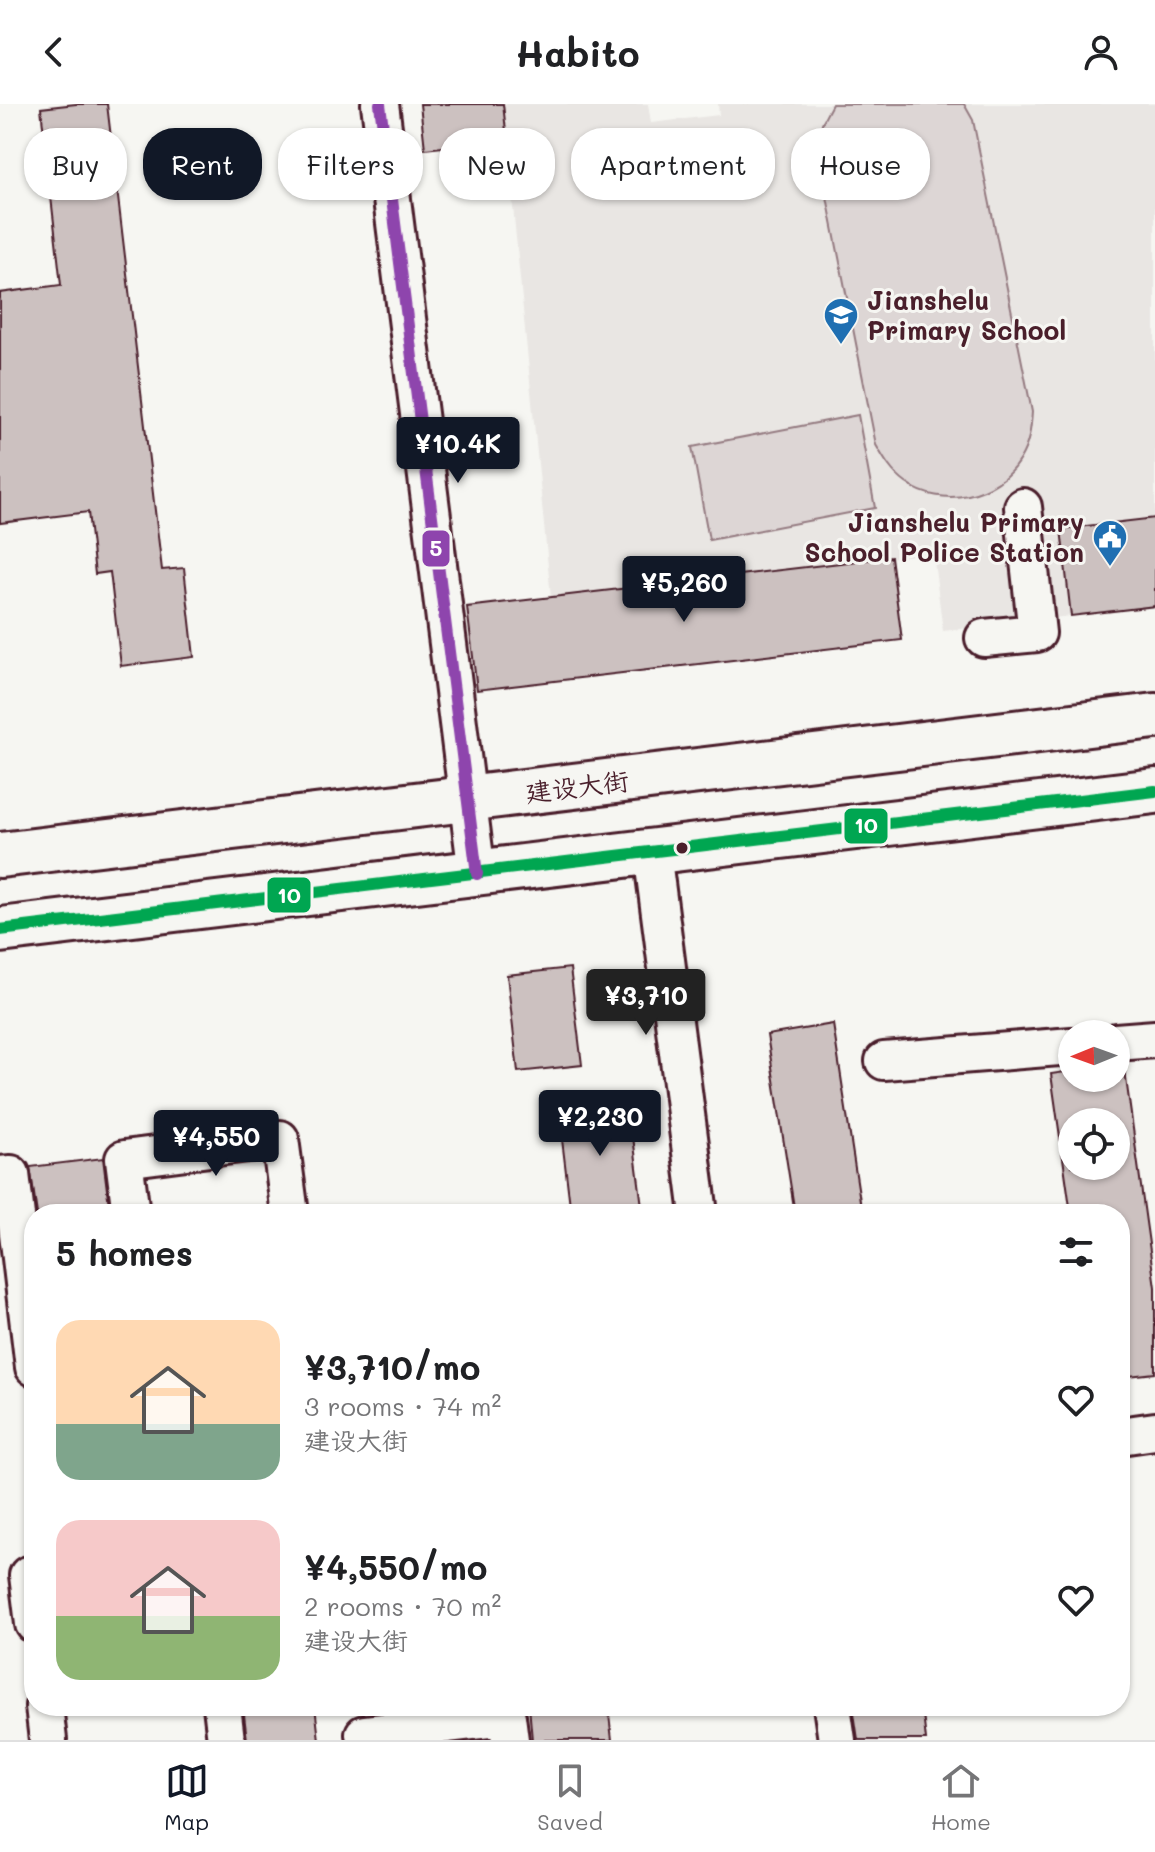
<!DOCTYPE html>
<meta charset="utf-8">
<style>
:root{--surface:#fff;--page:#f6f6f6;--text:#202124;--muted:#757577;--line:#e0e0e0;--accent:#111827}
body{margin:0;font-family:Mali,"LXGW WenKai TC",sans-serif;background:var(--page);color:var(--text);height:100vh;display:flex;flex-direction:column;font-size:30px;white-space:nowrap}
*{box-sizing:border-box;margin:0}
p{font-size:26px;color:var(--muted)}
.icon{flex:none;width:44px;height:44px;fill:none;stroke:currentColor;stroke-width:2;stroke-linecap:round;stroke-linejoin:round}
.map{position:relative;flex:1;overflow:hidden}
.details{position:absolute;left:24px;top:1100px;width:1106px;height:512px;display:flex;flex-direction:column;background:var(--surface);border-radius:32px;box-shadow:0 2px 6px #0004}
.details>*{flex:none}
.guide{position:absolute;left:24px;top:24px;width:1108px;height:72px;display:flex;gap:16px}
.needle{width:52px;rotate:269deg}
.fabs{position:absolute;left:1058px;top:916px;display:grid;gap:16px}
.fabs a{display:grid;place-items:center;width:72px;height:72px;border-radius:50%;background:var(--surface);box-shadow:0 2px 6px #0004;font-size:40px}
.price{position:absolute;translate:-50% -68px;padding:0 18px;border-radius:8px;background:var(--accent);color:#fff;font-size:26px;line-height:52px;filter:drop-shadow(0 2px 4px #0008)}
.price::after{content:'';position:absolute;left:50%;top:48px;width:24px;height:18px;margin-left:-12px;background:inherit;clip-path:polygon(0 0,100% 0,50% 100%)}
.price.selected{background:#222;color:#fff}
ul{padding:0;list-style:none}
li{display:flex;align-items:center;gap:24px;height:200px;padding:0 32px}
li span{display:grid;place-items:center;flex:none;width:224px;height:160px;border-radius:24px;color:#555}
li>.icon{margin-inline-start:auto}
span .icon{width:96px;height:96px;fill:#fffc;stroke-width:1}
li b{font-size:34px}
h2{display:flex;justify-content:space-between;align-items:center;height:96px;padding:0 32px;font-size:34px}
.chip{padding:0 28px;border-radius:32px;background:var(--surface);box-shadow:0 2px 6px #0004;font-size:28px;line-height:72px}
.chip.selected{background:var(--accent);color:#fff}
header{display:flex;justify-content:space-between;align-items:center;height:104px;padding:0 32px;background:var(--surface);font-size:36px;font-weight:800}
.tab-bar{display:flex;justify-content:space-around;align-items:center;height:112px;border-top:2px solid var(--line);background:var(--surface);font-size:22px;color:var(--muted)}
.tab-bar a{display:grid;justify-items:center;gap:4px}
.tab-bar .selected{color:var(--accent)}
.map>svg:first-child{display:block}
.built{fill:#e9e6e3}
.green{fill:#ddd6d5;stroke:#947a80;stroke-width:2}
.building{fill:#ccc1c0;stroke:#4a1f2b;stroke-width:2;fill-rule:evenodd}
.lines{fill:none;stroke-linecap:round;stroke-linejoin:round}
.street-casing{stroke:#4a1f2b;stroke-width:42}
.highway-casing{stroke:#4a1f2b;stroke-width:50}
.street{stroke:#f6f6f2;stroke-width:36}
.highway{stroke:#f6f6f2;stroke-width:44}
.bus-1-casing{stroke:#f6f6f2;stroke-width:18}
.bus-2-casing{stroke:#f6f6f2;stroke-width:18}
.bus-1{stroke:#00a651;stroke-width:12}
.bus-2{stroke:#8e44ad;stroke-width:12}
.bus-dot{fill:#4a1f2b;stroke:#f6f6f2;stroke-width:3}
.labels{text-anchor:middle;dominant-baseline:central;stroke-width:6;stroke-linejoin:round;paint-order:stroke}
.poi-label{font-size:26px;font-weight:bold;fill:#4a1f2b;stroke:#f6f6f2;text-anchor:start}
.street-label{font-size:26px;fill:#4a1f2b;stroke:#f6f6f2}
.line-badge{stroke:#f6f6f2;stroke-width:3}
.badge-label{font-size:22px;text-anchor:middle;font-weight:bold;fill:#fff}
</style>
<header><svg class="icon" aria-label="back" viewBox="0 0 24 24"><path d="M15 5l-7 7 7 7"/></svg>Habito<svg class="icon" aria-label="person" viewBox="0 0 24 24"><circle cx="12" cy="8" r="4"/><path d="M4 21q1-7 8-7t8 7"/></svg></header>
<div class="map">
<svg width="1155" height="1636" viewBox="0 0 1155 1636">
<rect width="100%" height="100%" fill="#f6f6f2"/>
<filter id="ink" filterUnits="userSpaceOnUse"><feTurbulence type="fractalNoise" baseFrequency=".0125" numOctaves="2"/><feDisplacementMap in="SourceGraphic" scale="16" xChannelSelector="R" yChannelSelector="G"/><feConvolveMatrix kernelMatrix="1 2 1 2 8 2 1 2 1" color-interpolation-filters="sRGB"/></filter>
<g filter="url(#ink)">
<path class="built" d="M 503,0 L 648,0 L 651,19 L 719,11 L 718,0 L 1155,0 L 1155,502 L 943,527 L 933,449 L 551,493 Z"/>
<path class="green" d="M 832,0 L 964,0 L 973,16 L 1032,308 C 1031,325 1029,340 1020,355 C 998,393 942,405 906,379 C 892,369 884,355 876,341 L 818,47 L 822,19 Z
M 858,311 L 875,404 L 709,436 L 692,343 Z"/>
<path class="building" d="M 76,0 L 107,0 L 162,466 L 184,464 L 194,553 L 121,562 L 110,468 L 95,470 L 88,408 L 0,419 L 0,189 L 61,181 L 41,4 Z
M 420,0 L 503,0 L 507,36 L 425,45 Z
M 1155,414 L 1155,502 L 1071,512 L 1061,425 Z
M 891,453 L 902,536 L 477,586 L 467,503 Z
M 570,864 L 582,961 L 518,968 L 507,871 Z
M 833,920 L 862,1110 L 795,1110 L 767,931 Z
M 1124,960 L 1155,1183 L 1155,1269 L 1120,1273 L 1120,1110 L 1071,1110 L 1051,970 L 1072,967 L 1072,974 L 1116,974 L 1116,961 ZM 1072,1018 L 1116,1018 L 1116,1062 L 1072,1062 Z
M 628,994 L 643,1110 L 571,1110 L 558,1002 Z
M 103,1054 L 110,1110 L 37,1110 L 30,1063 Z
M 243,1602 L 315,1602 L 319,1636 L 247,1636 Z
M 529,1602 L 608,1602 L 612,1636 L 532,1636 Z
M 853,1602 L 922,1602 L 926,1636 L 858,1636 Z"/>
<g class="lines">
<defs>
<path id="street" d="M 380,0 L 477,770
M 984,534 L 1037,529 L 1023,403
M 652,748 L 699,1110
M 1116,938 L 1155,935
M 884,957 L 1072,942
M 0,1071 L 11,1070 L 34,1263
M 131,1110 L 124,1055 L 280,1035 L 290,1110
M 1120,1332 L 1155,1327
M 28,1471 L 34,1520
M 44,1602 L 48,1636
M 222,1602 L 226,1636
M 832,1602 L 837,1636
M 364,1630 L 507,1613 L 510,1636"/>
<path id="highway" d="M 0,751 L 1155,612
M 0,826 L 1155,687"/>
</defs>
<use href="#street" class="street-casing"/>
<use href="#highway" class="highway-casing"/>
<use href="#street" class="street"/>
<use href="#highway" class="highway"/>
<defs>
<path id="bus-1" d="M 0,826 L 1155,687"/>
<path id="bus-2" d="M 380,0 L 477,770"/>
</defs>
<use href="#bus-1" class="bus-1-casing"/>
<use href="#bus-2" class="bus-2-casing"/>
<use href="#bus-1" class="bus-1"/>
<use href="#bus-2" class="bus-2"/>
</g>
</g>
<defs>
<symbol id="school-pin" viewBox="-11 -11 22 30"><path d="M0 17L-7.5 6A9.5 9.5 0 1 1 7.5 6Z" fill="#1f6fb2" stroke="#f6f6f2"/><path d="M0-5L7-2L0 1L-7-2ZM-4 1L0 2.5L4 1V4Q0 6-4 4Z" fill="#fff"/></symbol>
<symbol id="civic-pin" viewBox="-11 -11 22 30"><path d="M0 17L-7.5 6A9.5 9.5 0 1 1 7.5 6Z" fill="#1f6fb2" stroke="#f6f6f2"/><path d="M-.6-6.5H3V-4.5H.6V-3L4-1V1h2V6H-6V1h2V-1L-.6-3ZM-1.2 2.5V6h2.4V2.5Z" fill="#fff"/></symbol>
</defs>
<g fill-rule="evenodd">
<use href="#school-pin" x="821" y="191" width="40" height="54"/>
<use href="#civic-pin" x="1090" y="413" width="40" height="54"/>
</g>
<circle class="bus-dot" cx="682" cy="744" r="7"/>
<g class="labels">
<g class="poi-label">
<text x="867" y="196">Jianshelu<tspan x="867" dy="30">Primary School</tspan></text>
<text x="1084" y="418" text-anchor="end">Jianshelu Primary<tspan x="1084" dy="30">School Police Station</tspan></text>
</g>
<g class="street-label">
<text transform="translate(577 682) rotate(-7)">建设大街</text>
</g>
</g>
<g class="line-badge">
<rect x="421" y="425" width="30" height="39" rx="8" fill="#8e44ad"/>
<rect x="843" y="703" width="46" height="38" rx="8" fill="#00a651"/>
<rect x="266" y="772" width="46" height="38" rx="8" fill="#00a651"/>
</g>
<g class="badge-label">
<text x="436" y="452">5</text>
<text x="866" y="729">10</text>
<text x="289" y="799">10</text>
</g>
</svg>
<div class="fabs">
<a><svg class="needle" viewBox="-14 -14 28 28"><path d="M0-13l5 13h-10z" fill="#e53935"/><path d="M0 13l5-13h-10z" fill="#757577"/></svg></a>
<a><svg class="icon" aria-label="locate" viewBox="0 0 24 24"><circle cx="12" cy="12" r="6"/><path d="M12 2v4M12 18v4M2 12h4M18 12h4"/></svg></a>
</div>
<b class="price" style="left:458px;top:381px">¥10.4K</b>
<b class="price" style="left:684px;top:520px">¥5,260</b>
<b class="price selected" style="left:646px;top:933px">¥3,710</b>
<b class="price" style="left:600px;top:1054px">¥2,230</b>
<b class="price" style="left:216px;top:1074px">¥4,550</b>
<div class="guide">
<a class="chip">Buy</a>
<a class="chip selected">Rent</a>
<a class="chip">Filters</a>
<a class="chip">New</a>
<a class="chip">Apartment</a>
<a class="chip">House</a>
</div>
<section class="details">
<h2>5 homes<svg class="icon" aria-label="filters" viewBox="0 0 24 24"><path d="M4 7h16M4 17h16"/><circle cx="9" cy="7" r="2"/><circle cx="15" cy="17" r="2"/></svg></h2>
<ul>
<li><span style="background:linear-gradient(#ffd9b3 65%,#7fa58c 0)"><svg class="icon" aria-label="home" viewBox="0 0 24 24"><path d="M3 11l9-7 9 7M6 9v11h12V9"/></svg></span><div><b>¥3,710/mo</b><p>3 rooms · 74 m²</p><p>建设大街</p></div><svg class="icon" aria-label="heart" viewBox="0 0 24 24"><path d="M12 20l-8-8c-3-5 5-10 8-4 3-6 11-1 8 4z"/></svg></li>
<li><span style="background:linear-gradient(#f6c9c9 60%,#8fb573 0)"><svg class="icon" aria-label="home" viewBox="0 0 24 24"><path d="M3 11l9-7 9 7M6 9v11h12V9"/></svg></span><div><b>¥4,550/mo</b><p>2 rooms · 70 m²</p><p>建设大街</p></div><svg class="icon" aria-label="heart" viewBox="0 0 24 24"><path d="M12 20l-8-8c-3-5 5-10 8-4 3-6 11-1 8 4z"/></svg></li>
</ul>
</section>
</div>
<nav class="tab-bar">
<a class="selected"><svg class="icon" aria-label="map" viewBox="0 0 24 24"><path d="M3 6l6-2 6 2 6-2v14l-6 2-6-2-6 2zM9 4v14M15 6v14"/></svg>Map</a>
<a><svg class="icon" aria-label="saved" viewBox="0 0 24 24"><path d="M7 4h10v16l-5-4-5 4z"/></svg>Saved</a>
<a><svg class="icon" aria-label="home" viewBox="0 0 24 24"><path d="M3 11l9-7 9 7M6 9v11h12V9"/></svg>Home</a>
</nav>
